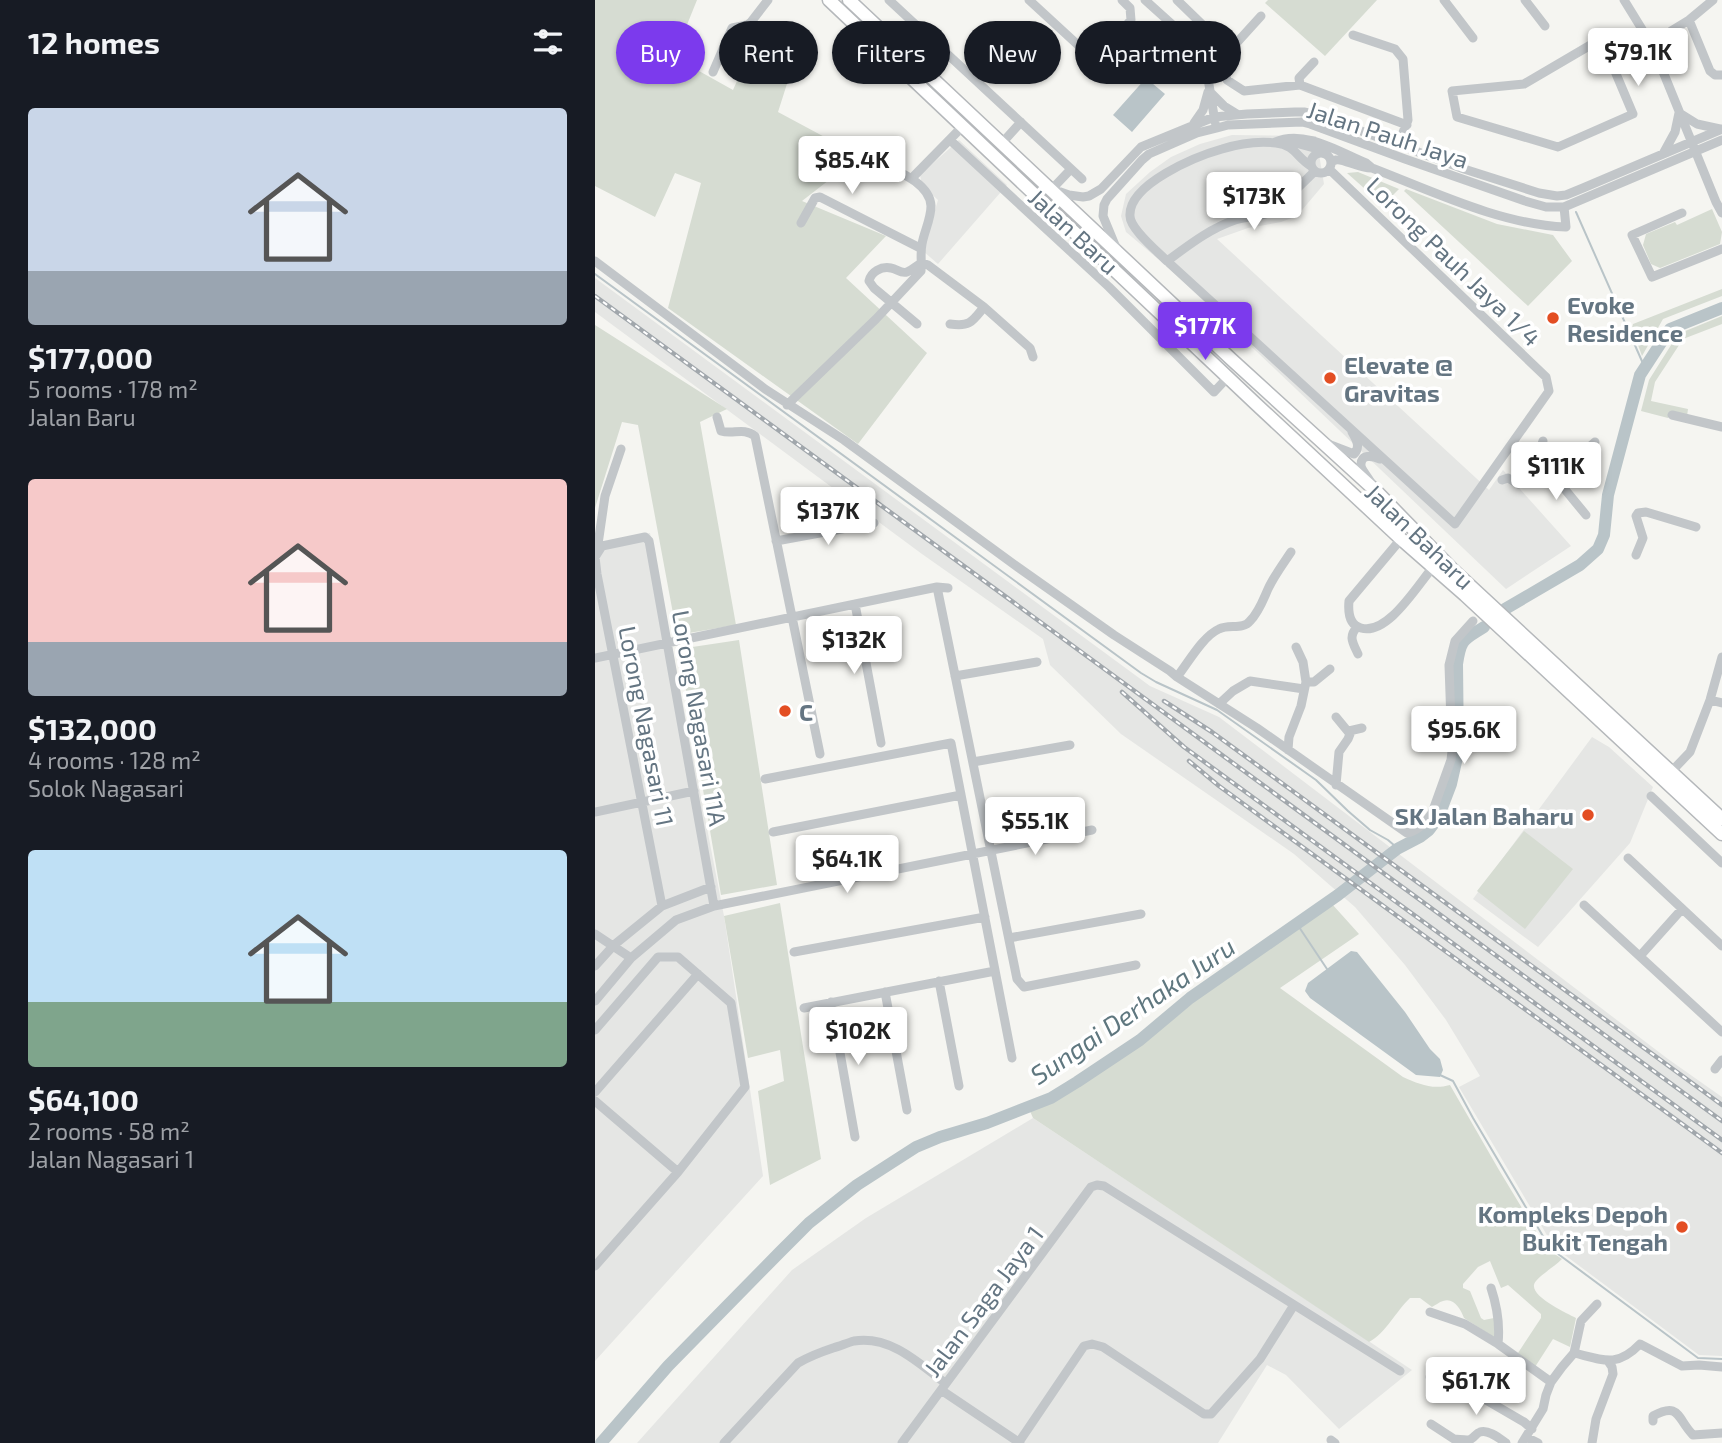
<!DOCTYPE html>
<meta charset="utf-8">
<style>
:root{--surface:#171b24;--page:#242831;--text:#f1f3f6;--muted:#9ea1a6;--accent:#7c3aed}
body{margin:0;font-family:"Exo 2",sans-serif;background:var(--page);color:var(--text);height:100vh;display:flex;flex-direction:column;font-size:26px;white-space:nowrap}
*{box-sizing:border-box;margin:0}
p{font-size:23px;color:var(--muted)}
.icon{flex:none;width:38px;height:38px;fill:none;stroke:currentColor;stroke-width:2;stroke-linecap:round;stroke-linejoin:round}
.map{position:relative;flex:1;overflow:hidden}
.panel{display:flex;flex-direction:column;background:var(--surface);width:595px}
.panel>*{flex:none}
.banner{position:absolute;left:21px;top:21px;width:665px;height:63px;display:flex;gap:14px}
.price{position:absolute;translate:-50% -60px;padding:0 16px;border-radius:7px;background:#fff;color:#222;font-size:23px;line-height:46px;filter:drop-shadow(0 2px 4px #0008)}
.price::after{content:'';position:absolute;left:50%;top:42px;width:21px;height:16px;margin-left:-10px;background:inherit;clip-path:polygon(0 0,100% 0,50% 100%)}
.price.active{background:var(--accent);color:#fff}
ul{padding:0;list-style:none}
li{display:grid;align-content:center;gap:14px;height:371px;padding:0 28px}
li span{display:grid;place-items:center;height:217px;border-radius:7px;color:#555}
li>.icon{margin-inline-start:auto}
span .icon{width:126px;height:126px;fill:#fffc;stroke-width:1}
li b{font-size:30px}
h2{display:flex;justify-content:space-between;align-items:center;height:84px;padding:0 28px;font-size:30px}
.pill{padding:0 24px;border-radius:32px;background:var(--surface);box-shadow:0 2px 5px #0004;font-size:24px;line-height:63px}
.pill.active{background:var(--accent);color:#fff}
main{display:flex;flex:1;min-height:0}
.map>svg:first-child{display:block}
.built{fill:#e5e6e4}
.green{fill:#d6dcd2}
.water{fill:#b9c4c8}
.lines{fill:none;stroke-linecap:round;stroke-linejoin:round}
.stream{stroke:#b9c4c8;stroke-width:2}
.river{stroke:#b9c4c8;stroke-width:12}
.highway-casing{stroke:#b5b8bb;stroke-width:15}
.minor{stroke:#c2c6c9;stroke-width:9}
.highway{stroke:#fff;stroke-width:12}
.rail-casing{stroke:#a1a7ac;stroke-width:4.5}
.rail{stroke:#fff;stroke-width:2;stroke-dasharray:5;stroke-linecap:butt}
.poi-dot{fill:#e34e23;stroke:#fff;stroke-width:2.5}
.labels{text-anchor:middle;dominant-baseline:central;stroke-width:7;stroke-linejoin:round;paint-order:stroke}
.street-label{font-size:24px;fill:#647582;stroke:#fff}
.poi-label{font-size:24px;font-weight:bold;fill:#647582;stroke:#fff;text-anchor:start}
.water-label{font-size:26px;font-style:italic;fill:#5f777f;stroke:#fff}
</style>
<main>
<section class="panel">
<h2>12 homes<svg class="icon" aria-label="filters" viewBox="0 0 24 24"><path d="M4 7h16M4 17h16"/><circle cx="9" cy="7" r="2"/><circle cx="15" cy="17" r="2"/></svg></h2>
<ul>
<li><span style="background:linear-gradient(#c9d6e8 75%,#9aa5b1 0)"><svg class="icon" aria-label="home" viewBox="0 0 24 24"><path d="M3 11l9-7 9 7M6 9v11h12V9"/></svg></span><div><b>$177,000</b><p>5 rooms · 178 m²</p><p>Jalan Baru</p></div></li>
<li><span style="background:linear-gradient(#f6c9c9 75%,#9aa5b1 0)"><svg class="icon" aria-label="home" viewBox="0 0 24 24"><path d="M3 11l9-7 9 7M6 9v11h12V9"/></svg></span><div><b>$132,000</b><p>4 rooms · 128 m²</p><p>Solok Nagasari</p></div></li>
<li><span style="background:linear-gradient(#bfe0f5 70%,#7fa58c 0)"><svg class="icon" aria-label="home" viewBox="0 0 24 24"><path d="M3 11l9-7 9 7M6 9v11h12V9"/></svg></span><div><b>$64,100</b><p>2 rooms · 58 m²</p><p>Jalan Nagasari 1</p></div></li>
</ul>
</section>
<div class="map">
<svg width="1127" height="1443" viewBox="0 0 1127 1443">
<rect width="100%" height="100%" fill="#f5f5f1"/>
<path class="built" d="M 637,135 L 721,136 L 729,184 L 702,216 L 686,222 L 653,228 L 622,239 L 894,490 L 908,470 L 976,546 L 911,589 L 575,269 L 531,232 L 526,216 L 531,194 L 555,172 L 576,157 L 605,144 Z
M 364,140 L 412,185 L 343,264 L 328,251 L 343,200 L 327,185 L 325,175 Z
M 0,278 L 555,686 L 624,717 L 1073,1059 L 1127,1097 L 1127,1356 L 1104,1355 L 959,1247 L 864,1087 L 885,1076 L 851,1020 L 810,965 L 760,907 L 699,854 L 526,734 L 455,665 L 448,639 L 327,554 L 0,312 Z
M 55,533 L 129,916 L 168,1176 L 0,1361 L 0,547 L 1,545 Z
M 997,737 L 1014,747 L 1058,787 L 1035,843 L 943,947 L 878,899 Z
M 438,1118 L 817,1370 L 744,1429 L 691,1375 L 672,1365 L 623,1443 L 42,1443 L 197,1270 L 271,1218 Z"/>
<path class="green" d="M 0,0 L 102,0 L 79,57 L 138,90 L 161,38 L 206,40 L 183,112 L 265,156 L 207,201 L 291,236 L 251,278 L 332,353 L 263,444 L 73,308 L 106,183 L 80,173 L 60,217 L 0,186 Z
M 673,0 L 782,0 L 730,56 L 670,3 Z
M 763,172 L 804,189 L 788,205 L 752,173 Z
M 811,189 L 902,224 L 958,235 L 977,261 L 933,306 L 809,191 Z
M 1117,209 L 1127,232 L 1125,244 L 1065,268 L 1056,264 L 1048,245 L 1051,234 L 1080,222 L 1082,225 Z
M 1127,289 L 1127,296 L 1068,319 L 1047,356 L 1037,328 L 1038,324 Z
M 1127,316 L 1127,324 L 1088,339 L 1060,382 L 1056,401 L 1093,409 L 1092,416 L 1075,412 L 1073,418 L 1046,411 L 1054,380 L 1083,334 Z
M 0,325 L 132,409 L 105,422 L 141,625 L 82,635 L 43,425 L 27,422 L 0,508 Z
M 144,640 L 182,885 L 126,895 L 84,649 Z
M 929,831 L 978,869 L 930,929 L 882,891 Z
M 185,903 L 226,1159 L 175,1185 L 163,1091 L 189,1081 L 185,1050 L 153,1058 L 129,916 Z
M 737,904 L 764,934 L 685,988 L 808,1077 C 824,1084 837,1090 855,1085 L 904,1170 L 951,1248 L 967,1259 C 959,1267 948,1273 941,1281 C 929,1294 972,1313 981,1318 L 975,1347 L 958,1339 L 940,1367 L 923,1353 L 946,1318 L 946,1314 L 913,1285 L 906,1288 L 895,1261 L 883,1267 L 868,1284 L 868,1288 L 875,1291 L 886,1318 L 889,1320 L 899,1318 L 900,1338 L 869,1318 C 866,1310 859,1297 848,1301 C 844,1302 841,1305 837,1307 L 825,1298 L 815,1298 C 802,1310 790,1334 774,1342 L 438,1118 L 435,1111 L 461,1100 L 538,1046 L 596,1001 Z"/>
<path class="water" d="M 551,78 L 570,94 L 537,132 L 518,115 Z
M 756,951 L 762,952 L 810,1012 L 835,1049 L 845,1059 L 848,1070 L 845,1077 L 821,1075 L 715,998 L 710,991 L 713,983 Z"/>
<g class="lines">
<path class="stream" d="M 981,212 L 1050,368
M 0,274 L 546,673 L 561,682 L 622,710 L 721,780 L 753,811 L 775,830 L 793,840 L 800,846 L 802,849
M 702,924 L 732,969
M 845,1075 L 858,1081 L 878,1118 L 955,1248 L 1103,1358 L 1127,1359"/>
<path class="river" d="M 910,609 L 985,565 L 1003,549 L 1009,535 L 1013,495 L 1045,375 L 1075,329 L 1127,308
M 6,1443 L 73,1366 L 184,1253 L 214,1223 L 262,1185 L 321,1147 L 345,1137 L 392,1123 L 456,1098 L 482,1082 L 545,1040 L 595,998 L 743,895 L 802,849 L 825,837 L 834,830 L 843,818 L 856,784 L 863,753 L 862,664 C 866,638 869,640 889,627"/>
<defs>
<path id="highway" d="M 234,0 L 661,404 L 806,539 L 870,595 L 1127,834
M 254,0 L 636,359 L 783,493 L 857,569 L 1127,819"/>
</defs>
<use href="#highway" class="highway-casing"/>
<path class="minor" d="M 294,0 L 487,179
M 434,0 L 496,57 L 502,58 L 536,20 L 535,8 L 527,0
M 550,0 L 590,36 L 605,54 L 611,66 L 620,122
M 582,0 L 615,32
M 849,0 L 878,38
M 930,0 L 950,26
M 1029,0 L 1058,47 L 1121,202 L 1127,213
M 666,16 L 627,59 L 632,80 L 649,91 L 705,85 L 812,125
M 1094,20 L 1115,71 L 1120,75 L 1127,75
M 1076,31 L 1094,20 L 1118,0
M 758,35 L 800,49 L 808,59 L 813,120 L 803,145
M 999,43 L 1007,46 L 1011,50 L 1038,114 L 963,147 L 862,117 L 857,91 L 929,84 Z
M 1018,64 L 1058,47
M 118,72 L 137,28 L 152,25 L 156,22 L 173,0
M 705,85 L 704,78 L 719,62
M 615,92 L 629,106 L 642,114
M 1086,114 L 1102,124 L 1125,129
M 599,123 L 608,110 L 613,92
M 355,140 L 514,287 L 619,392 L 633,377
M 680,142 C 709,129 744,152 771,163 L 777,168 C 837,191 907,225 971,227 L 969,207
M 697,142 L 719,148 L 727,153
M 407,143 L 426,122
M716 163a10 10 0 1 1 20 0a10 10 0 1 1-20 0Z
M 1068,154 L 1080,132 L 1084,113
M 736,163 C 737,162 739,160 741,160 C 747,158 766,169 777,168
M 716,166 C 702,158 700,145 681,143 C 664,141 643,144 627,149 C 602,156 533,184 535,216 C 535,229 562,251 572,261 L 860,524 L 954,391 L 951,377 L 734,169
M 476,169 L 457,189 L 474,195 L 488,197 L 494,196 L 506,189 L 546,147 L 619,117 L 652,114 L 700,112 L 709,112 L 723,115 L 869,169 L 944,193 L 962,196 L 971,195 L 988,188 L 1127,129
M 317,178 L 368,126
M 1087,213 L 1037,235 L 1057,277 L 1127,249
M 206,223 L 220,198 L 225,197 L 325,248
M 522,250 L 508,216 L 509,205 L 512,199 L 547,160 L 554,154 L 602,133 L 622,128 L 633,125 L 707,122 L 715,124 L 810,159 L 930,201 L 951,207 L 969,207 L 1127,140
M 0,261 L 170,389 L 249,440 L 424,568 L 519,635 L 575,671 L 582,677 L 662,728 L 812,833 C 823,831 831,822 837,813 L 856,760 L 857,751 L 854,665 L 860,641 L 878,621
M 572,261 C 594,245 614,229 640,220 C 653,216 666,217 679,211 L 720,171
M 322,324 L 279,288 L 274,281 C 276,272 286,266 296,268 C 302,269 306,274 312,272 C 318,270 321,265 327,263 L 333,265 L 389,307 L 435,348 L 438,357
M 355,324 C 375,327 377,322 389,307
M 192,405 L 281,319 L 326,271 C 327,262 325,253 327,244 C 329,232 336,219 336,206 C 335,183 302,171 284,162
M 1077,415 L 1127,427
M 122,417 L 126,431 C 138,435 148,427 160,436 L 225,754
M 733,444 L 759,454 C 766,447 761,439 757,432
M 945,466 L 943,456 L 948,441
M 954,470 L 991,515
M 907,480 L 913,478 L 923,484 L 926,483 L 940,467 L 945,466 L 954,470 L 966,456 L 969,456 L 981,464 C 989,461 986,456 990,451 C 993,448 997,445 1000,442
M 776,483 C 774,478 767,471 766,466 C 765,453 778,456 785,459
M 806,539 L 754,601 C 753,612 754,625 766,628 C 793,636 823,584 839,566
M 181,541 L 279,523
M 2,551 L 10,496 L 26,449
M 1041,555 L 1048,538 L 1041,516 L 1043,513 L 1051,512 L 1101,527
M 342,587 L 422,979 L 429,987 L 541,965
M 260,604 L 286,743
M 762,627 C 753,637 758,643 763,654
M 0,658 L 342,587 L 353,588
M 360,676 L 442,662
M 582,677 C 593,663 608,636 624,629 C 634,624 648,630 655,621 C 664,612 668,600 673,589 C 679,576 688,564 696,552
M 711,682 L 719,682 L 735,669
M 1115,700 L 1127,703
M 624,704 L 638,691 L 655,681 L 709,689
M 741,717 L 755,734 L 753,739 L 744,752 L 741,785
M 754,731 L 767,728
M 693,750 L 694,737 L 706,706 L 711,682 L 708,662 L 701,647
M 378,762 L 475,745
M 1076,772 L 1095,752 L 1115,700 L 1127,657
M 170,779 L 356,743 L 417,1058
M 1056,796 L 1127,863
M 0,812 L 99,791
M 178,832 L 366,795
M 1033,858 L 1127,946
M 989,905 L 1127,1032
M 67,906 L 2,574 L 0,557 L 7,546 L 50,537 L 54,541 L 119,906
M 0,934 L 36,958
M 414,938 L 546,914
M 199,952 L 390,917
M 1045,956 L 1087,909
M 0,966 L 19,945 L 67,906 L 116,887
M 344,981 L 364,1086
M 290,992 L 312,1110
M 0,1001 L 36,958 L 81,920 L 119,906 L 497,830
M 236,1002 L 260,1137
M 209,1008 L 400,971
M 0,1030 L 63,957 L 83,957 L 136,1003 L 150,1087 L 83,1172 L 0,1266
M 1120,1069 L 1127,1060
M 0,1092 L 103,974
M 0,1101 L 83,1172
M 896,1288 C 902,1306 905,1325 903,1344
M 835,1312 L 870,1324 L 903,1344 L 956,1382
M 979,1353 C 1008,1360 1022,1368 1045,1344 L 1087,1366 L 1104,1365 L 1127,1367
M 835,1377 L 850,1376 L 929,1422 L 937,1429
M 346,1390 L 425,1443
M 1058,1421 L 1058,1416 C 1085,1401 1082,1419 1098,1435 L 1127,1433
M 836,1424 L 859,1439 C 864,1439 873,1441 876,1439 C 880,1437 881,1433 885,1432 C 893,1429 904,1438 911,1443
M 931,1437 L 943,1443
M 736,1440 L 740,1443
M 424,1442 L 489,1346 L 497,1344 L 508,1347 L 609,1414 L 616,1414 L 665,1359 L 699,1305
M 129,1443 L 203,1363 C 215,1356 226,1352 238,1348 C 245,1346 252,1343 259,1341 C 295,1335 324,1363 350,1383
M 307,1443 L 496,1187 L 502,1185 L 509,1186 L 805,1371
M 927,1443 L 948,1409 L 951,1395 L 956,1382 L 967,1367 L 979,1353 L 986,1321 L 1002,1304
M 997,1443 L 1001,1419 L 1018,1374 L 1017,1367 L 1013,1361"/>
<use href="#highway" class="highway"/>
<defs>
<path id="rail" d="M 0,296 L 1127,1121
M 527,692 L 589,747 L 1127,1140
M 569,701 L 617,732 L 1127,1105
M 594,761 L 624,786 L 1127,1153"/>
</defs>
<use href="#rail" class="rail-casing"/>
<use href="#rail" class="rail"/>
</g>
<g class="poi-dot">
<circle cx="958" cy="318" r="7"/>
<circle cx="735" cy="378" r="7"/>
<circle cx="190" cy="711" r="7"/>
<circle cx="993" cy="815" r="7"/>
<circle cx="1087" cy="1227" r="7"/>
</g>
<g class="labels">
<g class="street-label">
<text transform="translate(793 134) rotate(18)">Jalan Pauh Jaya</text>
<text transform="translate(479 231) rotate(43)">Jalan Baru</text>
<text transform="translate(859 261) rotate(44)">Lorong Pauh Jaya 1/4</text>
<text transform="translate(825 536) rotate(44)">Jalan Baharu</text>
<text transform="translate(105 718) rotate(80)">Lorong Nagasari 11A</text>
<text transform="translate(52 726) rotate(79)">Lorong Nagasari 11</text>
<text transform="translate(388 1301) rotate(-53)">Jalan Saga Jaya 1</text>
</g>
<g class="poi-label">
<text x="972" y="304">Evoke<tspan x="972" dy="28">Residence</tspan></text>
<text x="749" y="364">Elevate @<tspan x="749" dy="28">Gravitas</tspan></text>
<text x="204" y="711">C</text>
<text x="979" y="815" text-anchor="end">SK Jalan Baharu</text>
<text x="1073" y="1213" text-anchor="end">Kompleks Depoh<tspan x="1073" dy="28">Bukit Tengah</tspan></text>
</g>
<g class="water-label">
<text transform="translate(537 1010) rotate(-34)">Sungai Derhaka Juru</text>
</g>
</g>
</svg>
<b class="price" style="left:1043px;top:88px">$79.1K</b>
<b class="price" style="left:257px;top:196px">$85.4K</b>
<b class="price" style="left:659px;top:232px">$173K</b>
<b class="price active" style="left:610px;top:362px">$177K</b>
<b class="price" style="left:961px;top:502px">$111K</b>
<b class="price" style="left:233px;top:547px">$137K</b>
<b class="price" style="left:259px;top:676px">$132K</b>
<b class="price" style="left:869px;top:766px">$95.6K</b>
<b class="price" style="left:440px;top:857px">$55.1K</b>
<b class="price" style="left:252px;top:895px">$64.1K</b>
<b class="price" style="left:263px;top:1067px">$102K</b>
<b class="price" style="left:881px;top:1417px">$61.7K</b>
<div class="banner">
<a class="pill active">Buy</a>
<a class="pill">Rent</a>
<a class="pill">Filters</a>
<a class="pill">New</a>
<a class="pill">Apartment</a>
</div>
</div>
</main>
